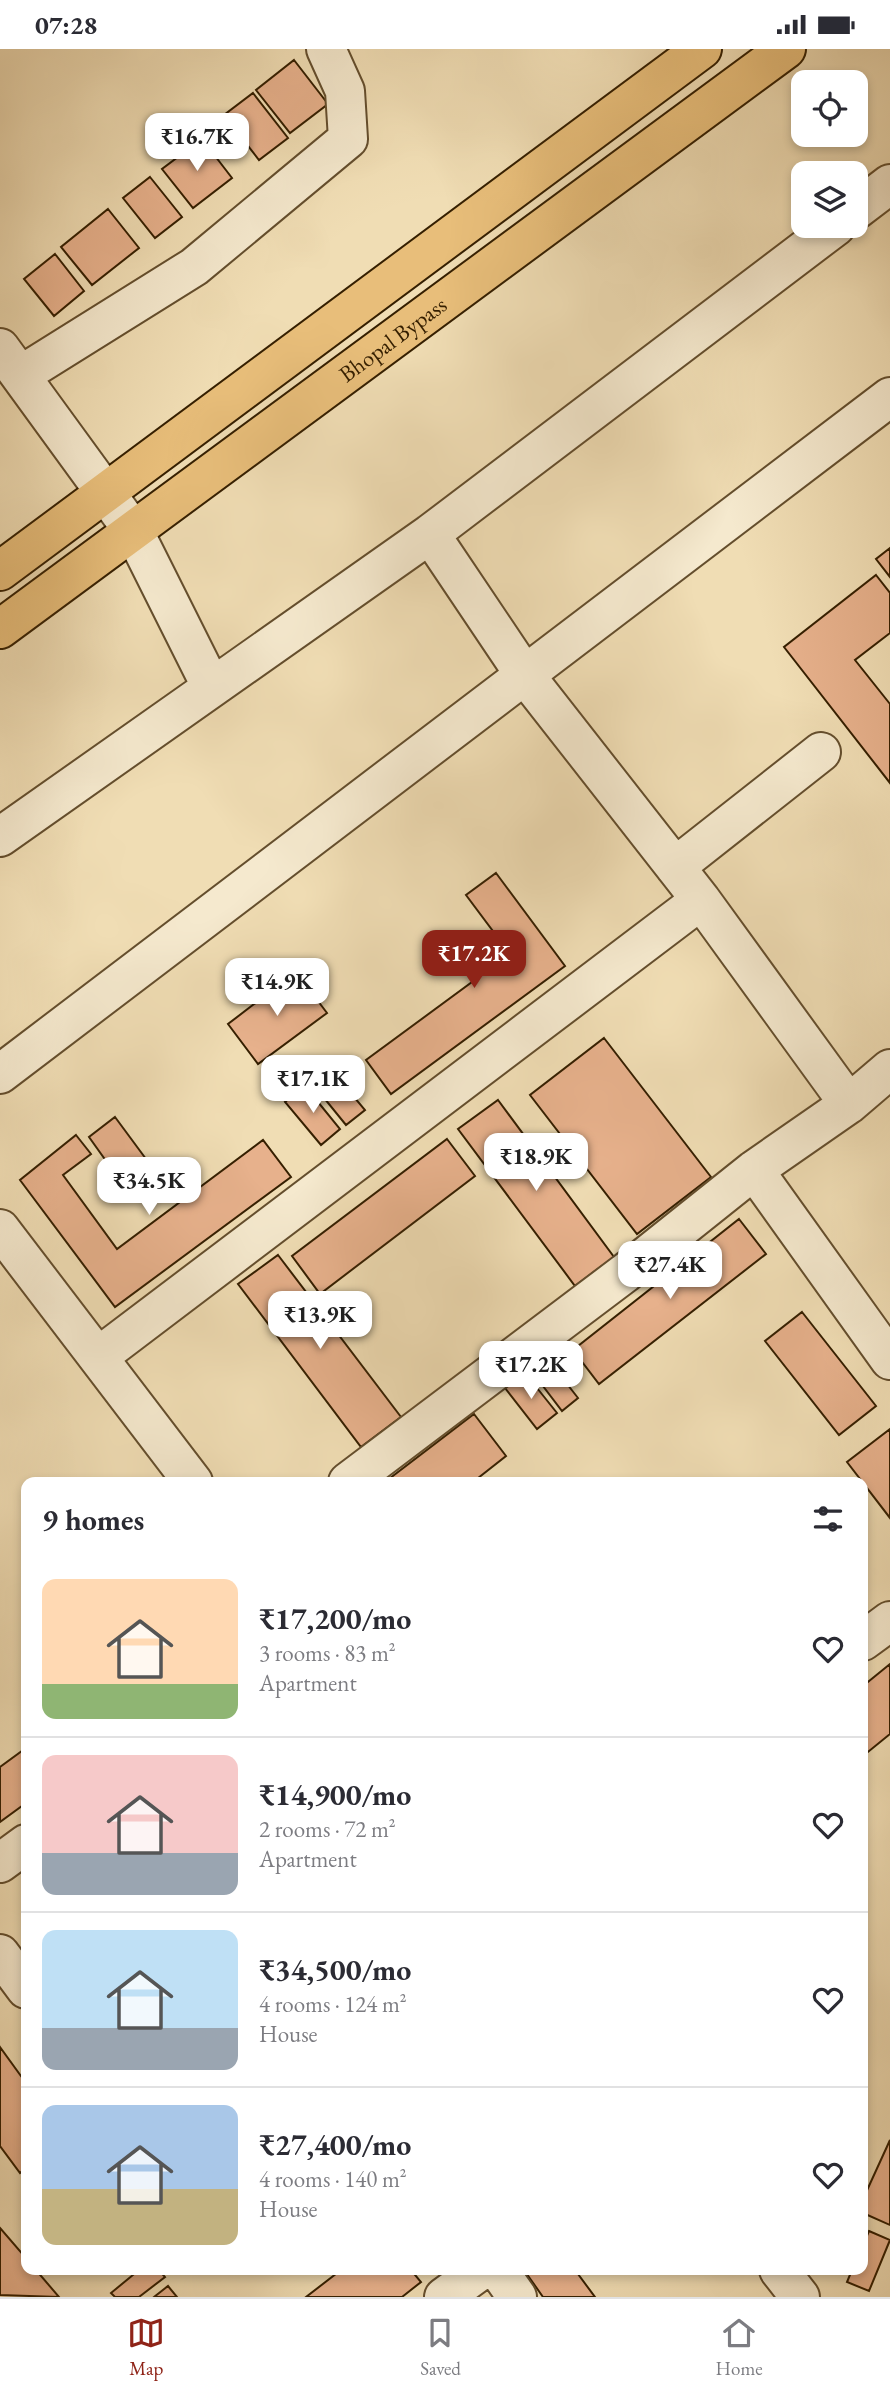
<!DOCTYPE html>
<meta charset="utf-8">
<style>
:root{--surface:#fff;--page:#f2f2f3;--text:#2b2b33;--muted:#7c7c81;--line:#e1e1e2;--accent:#8f2418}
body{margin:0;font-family:"EB Garamond",serif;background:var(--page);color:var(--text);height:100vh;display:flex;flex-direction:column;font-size:26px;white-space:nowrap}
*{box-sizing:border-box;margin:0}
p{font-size:23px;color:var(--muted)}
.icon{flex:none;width:38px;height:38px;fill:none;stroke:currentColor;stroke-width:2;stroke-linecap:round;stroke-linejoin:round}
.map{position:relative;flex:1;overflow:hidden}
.panel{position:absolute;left:21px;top:1428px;width:847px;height:798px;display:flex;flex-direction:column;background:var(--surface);border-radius:14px;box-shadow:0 4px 10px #0003}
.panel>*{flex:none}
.fabs{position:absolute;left:791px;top:21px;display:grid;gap:14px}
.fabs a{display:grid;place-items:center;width:77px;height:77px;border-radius:14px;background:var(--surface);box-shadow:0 4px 10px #0003;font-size:35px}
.price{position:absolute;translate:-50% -60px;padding:0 16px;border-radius:14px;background:#fff;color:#222;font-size:23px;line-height:46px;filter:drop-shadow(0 2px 4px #0008)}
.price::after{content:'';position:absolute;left:50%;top:42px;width:21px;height:16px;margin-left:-10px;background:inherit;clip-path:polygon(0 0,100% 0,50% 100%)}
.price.selected{background:var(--accent);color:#fff}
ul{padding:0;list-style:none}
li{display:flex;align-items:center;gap:21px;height:175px;padding:0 21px}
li+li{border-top:2px solid var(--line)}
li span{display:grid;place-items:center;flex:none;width:196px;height:140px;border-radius:14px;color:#555}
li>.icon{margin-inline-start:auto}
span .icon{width:84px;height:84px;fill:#fffc;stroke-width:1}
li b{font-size:30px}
h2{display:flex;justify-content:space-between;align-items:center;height:84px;padding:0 21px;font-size:30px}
.status{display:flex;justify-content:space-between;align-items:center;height:49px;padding:0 35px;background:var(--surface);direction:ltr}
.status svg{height:19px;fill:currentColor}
.tabs{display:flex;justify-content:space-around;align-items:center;height:98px;border-top:2px solid var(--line);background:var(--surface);font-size:19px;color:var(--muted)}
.tabs a{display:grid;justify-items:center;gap:4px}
.tabs .selected{color:var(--accent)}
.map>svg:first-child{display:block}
.building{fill:#e7b18c;stroke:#351f00;stroke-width:2}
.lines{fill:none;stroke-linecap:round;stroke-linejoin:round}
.minor-casing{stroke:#644e2d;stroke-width:42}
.major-casing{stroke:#351f00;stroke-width:42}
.minor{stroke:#f5e9ce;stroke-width:38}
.major{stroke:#e8be7a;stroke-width:38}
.labels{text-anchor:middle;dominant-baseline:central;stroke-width:5;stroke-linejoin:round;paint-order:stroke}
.street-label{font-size:23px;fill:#351f00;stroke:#f5e9ce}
</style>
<div class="status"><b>07:28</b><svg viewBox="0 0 49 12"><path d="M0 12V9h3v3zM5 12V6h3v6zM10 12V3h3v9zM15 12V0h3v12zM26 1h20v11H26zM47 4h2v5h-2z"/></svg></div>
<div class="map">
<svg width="890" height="2248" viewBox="0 0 890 2248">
<rect width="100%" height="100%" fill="#f0ddb4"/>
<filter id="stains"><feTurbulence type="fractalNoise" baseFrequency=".00286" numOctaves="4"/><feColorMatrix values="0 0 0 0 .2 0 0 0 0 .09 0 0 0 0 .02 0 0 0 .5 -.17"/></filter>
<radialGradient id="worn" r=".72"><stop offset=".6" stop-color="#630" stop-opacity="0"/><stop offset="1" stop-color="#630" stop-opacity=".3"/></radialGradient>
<path class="building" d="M 294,11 L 328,55 L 290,84 L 256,41 Z
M 253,44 L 288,89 L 259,111 L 224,66 Z
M 202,90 L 232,129 L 193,159 L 162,120 Z
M 150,128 L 182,168 L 155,189 L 123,149 Z
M 108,160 L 139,199 L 92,236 L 61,198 Z
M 55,205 L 84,242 L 54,267 L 24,230 Z
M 890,499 L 890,528 L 876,510 Z
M 876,526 L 890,544 L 890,584 L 855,611 L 890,655 L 890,734 L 784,598 Z
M 496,824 L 565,917 L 391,1045 L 366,1011 L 510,905 L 466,846 Z
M 296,923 L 327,964 L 258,1015 L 228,975 Z
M 604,989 L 711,1128 L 637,1185 L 530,1046 Z
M 329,1018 L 365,1061 L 346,1076 L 311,1033 Z
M 305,1037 L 340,1080 L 321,1096 L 285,1053 Z
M 498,1051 L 614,1208 L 575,1237 L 458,1080 Z
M 115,1068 L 146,1110 L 119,1130 L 89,1088 Z
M 76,1086 L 91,1105 L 63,1126 L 117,1200 L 263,1091 L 291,1128 L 115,1258 L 20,1131 Z
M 447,1090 L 475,1127 L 320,1245 L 292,1207 Z
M 739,1170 L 766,1205 L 599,1335 L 573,1301 Z
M 278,1206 L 401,1368 L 361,1398 L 238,1235 Z
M 802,1263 L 876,1357 L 839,1386 L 765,1292 Z
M 546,1308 L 578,1349 L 562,1362 L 530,1320 Z
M 525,1324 L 557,1364 L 537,1380 L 505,1339 Z
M 474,1365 L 506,1407 L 473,1433 L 385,1433 Z
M 890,1380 L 890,1469 L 847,1413 Z
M 890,1615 L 890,1685 L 863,1707 L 863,1637 Z
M 26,1699 L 26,1754 L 0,1773 L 0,1718 Z
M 0,1998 L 26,2034 L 26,2119 L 20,2124 L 0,2097 Z
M 890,2091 L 890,2176 L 863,2164 L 863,2150 Z
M 0,2179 L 26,2209 L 26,2221 L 36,2221 L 59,2248 L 0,2246 Z
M 869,2182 L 890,2191 L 869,2242 L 847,2233 L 852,2221 L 863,2221 L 863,2196 Z
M 139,2221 L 159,2221 L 165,2228 L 139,2248 L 115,2248 L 111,2244 Z
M 341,2221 L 411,2221 L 421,2233 L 402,2248 L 306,2248 Z
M 524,2221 L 575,2221 L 595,2248 L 543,2248 Z
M 168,2237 L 177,2248 L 154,2248 Z"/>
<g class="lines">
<defs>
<path id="minor" d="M 856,161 L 890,135
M 0,299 L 134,483 L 211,637
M 21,326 L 194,218 L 348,90 L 345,42 L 326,0
M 430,485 L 524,625 L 701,851 L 849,1055
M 0,788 L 430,485 L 836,177
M 675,818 L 821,703
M 0,1025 L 890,348
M 754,1121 L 890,1311
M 0,1180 L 193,1433
M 98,1308 L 701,851
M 348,1433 L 625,1224 L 754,1121 L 849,1055 L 890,1020
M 863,1592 L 890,1572
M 0,1814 L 26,1795
M 0,1905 L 26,1940
M 498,2221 L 517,2248
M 779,2221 L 800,2248
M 444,2248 L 481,2221"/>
<g id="major">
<path d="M 0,522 L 702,0"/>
<path id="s1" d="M 0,580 L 786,0"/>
</g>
</defs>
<use href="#minor" class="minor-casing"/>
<use href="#major" class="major-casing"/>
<use href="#minor" class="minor"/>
<use href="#major" class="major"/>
</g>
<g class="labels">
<g class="street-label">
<text stroke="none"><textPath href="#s1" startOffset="488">Bhopal Bypass</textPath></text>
</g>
</g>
<rect width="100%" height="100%" filter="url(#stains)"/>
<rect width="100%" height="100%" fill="url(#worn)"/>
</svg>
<div class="fabs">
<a><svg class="icon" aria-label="locate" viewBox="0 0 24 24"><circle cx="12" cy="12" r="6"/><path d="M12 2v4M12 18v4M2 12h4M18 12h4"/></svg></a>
<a><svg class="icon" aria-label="layers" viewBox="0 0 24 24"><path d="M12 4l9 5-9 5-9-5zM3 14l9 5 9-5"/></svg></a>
</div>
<b class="price" style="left:197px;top:124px">₹16.7K</b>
<b class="price selected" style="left:474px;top:941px">₹17.2K</b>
<b class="price" style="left:277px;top:969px">₹14.9K</b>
<b class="price" style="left:313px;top:1066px">₹17.1K</b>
<b class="price" style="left:536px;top:1144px">₹18.9K</b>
<b class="price" style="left:149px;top:1168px">₹34.5K</b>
<b class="price" style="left:670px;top:1252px">₹27.4K</b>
<b class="price" style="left:320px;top:1302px">₹13.9K</b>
<b class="price" style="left:531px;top:1352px">₹17.2K</b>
<section class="panel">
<h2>9 homes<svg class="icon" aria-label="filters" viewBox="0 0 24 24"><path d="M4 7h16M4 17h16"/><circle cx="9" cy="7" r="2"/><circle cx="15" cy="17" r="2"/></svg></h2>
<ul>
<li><span style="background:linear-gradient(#ffd9b3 75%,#8fb573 0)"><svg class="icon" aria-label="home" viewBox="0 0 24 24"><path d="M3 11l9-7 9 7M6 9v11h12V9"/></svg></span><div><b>₹17,200/mo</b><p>3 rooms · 83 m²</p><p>Apartment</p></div><svg class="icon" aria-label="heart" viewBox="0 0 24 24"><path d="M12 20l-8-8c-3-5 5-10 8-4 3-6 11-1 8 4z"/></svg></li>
<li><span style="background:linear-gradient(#f6c9c9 70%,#9aa5b1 0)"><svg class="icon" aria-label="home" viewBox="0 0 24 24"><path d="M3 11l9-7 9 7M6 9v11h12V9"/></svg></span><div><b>₹14,900/mo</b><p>2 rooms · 72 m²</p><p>Apartment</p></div><svg class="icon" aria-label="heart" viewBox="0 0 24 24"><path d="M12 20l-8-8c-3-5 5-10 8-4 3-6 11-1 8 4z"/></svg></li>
<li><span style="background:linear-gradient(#bfe0f5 70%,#9aa5b1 0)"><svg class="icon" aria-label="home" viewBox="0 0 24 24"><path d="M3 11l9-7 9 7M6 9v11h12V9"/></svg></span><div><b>₹34,500/mo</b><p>4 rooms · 124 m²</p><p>House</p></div><svg class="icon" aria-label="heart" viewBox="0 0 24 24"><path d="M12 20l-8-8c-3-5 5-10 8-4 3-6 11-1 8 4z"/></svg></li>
<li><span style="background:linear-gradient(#a9c7e8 60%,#c2b280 0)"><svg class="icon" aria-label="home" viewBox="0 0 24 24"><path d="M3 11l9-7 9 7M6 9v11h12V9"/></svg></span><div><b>₹27,400/mo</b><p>4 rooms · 140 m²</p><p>House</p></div><svg class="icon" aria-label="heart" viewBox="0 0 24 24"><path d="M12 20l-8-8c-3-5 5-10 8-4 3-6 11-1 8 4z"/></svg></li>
</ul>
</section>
</div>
<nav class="tabs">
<a class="selected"><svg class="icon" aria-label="map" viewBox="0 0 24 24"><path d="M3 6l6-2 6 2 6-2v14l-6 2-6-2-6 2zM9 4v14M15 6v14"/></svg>Map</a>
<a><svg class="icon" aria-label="saved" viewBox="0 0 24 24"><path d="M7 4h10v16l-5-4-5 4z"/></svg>Saved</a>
<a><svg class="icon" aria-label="home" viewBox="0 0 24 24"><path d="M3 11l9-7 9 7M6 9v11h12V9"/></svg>Home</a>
</nav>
